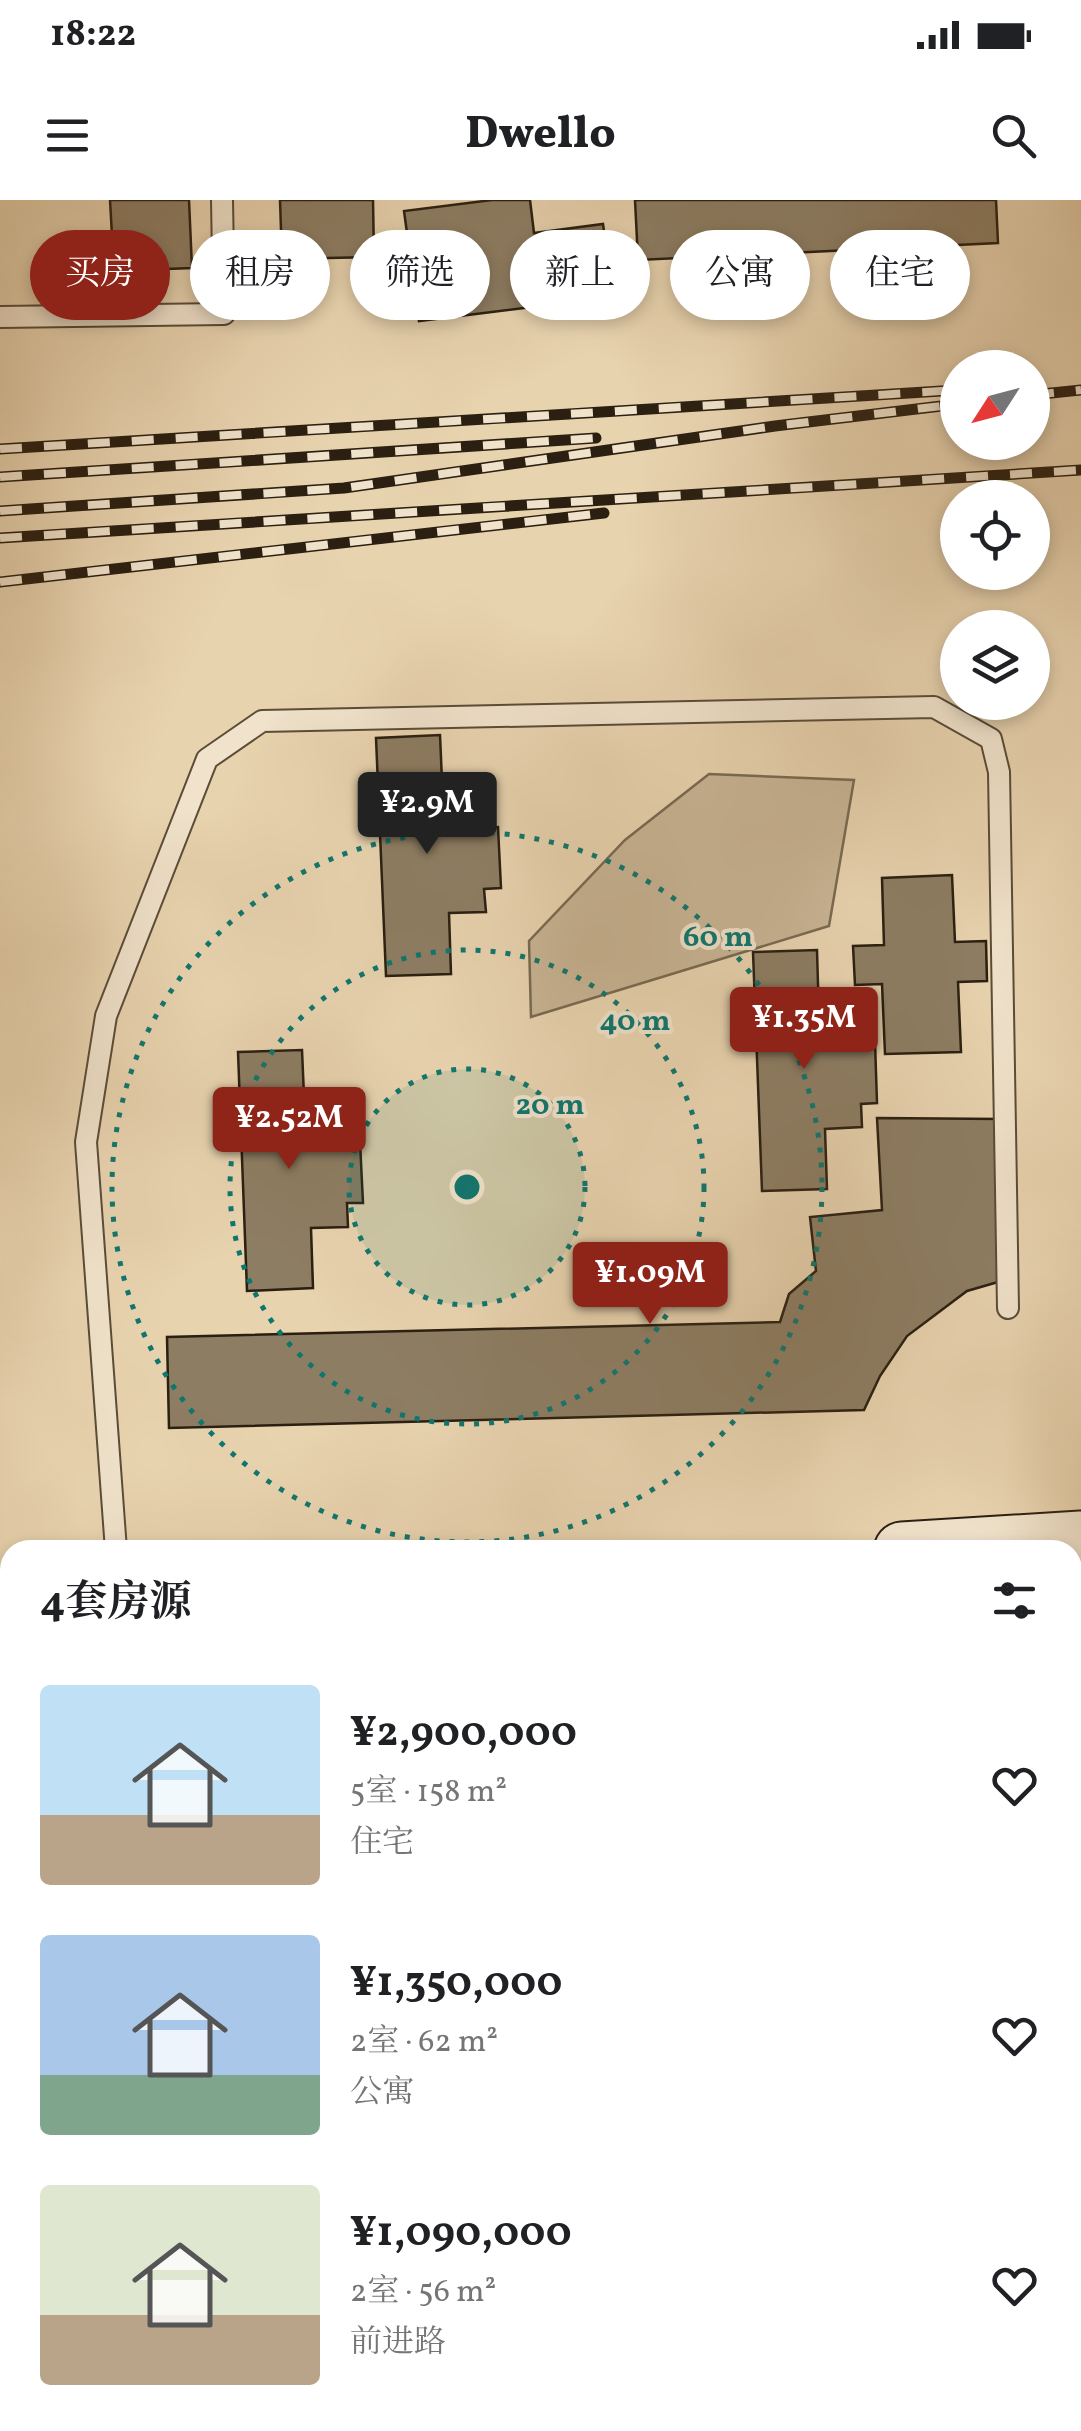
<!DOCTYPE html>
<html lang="zh">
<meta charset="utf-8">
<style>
:root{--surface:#fff;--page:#f2f2f2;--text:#202124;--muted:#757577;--accent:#8f2418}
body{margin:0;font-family:Vollkorn,"Noto Serif SC",serif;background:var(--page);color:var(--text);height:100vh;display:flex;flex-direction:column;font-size:38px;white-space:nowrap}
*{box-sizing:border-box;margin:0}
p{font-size:32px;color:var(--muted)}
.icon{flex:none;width:55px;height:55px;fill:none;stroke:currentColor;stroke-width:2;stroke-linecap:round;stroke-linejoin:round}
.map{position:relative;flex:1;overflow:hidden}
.side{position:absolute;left:0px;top:1340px;width:1082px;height:892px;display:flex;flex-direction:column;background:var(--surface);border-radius:30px 30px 0 0;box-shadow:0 5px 15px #0003}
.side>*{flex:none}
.guide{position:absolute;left:30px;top:30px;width:1022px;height:90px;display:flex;gap:20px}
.needle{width:65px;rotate:234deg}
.controls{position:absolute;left:940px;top:150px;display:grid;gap:20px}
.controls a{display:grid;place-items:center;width:110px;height:110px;border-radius:50%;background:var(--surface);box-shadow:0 5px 15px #0003;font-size:50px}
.price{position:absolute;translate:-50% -85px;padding:0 22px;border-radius:10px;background:var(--accent);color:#fff;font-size:32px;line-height:65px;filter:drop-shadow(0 2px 5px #0008)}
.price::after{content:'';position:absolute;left:50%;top:60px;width:30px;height:22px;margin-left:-15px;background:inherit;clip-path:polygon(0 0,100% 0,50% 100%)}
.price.active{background:#222;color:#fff}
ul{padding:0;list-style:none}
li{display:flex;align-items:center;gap:30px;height:250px;padding:0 40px}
li span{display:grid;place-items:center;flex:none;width:280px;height:200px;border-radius:10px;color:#555}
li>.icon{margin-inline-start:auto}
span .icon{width:120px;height:120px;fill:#fffc;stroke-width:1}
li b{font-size:42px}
h2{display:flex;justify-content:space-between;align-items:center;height:120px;padding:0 40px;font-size:42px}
.chip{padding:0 35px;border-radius:45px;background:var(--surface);box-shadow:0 5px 15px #0003;font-size:35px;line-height:90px}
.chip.active{background:var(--accent);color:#fff}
.status{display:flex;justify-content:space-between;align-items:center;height:70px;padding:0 50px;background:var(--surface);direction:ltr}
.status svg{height:28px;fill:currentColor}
header{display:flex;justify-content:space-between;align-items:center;height:130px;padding:0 40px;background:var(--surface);font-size:45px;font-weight:800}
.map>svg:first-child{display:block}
.green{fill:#c8b494;stroke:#796a52;stroke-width:2.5}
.building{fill:#8d7d63;stroke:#2a1f11;stroke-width:2.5}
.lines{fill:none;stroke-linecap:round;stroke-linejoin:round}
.lane-casing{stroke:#5a4c38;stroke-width:24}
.street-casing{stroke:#5a4c38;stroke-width:46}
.secondary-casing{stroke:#2a1f11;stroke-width:59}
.lane{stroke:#f0e2cb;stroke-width:20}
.street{stroke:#f0e2cb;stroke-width:42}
.secondary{stroke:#f0e2cb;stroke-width:55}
.rail-casing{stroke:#2a1f11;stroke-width:11}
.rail{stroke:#f0e2cb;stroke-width:8;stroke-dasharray:22;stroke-linecap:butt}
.ring{fill:none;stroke:#0f766e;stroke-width:5;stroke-dasharray:5 10}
.centre{fill:#0f766e;stroke:#f0e2cb;stroke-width:5}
.ring-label{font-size:30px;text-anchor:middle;font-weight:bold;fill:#0f766e;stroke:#f0e2cb;stroke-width:8;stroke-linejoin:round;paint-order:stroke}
</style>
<div class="status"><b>18:22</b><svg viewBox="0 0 49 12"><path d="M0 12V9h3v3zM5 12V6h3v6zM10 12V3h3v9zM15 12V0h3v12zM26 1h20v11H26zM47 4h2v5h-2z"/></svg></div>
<header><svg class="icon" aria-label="menu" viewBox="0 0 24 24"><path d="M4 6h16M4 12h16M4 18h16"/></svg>Dwello<svg class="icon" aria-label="search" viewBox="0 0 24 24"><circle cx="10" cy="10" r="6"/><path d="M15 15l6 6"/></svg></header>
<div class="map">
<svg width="1081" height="2231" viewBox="0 0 1081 2231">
<rect width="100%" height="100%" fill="#e8d3af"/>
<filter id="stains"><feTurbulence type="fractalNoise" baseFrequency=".002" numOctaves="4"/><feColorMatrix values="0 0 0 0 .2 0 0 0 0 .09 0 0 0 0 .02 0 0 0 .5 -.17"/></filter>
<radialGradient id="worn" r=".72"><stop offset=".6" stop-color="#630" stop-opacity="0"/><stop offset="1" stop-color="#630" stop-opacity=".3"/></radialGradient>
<path class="green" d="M 709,574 L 854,580 L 829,726 L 531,817 L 529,741 L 625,640 Z"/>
<path class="building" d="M 110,0 L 189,0 L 192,68 L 114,71 Z
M 280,0 L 373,0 L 374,57 L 282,59 Z
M 492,0 L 530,0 L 534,33 L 603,24 L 613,97 L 419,121 L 404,11 Z
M 635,0 L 996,0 L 998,43 L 638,60 Z
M 440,535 L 443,604 L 481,603 L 482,628 L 498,627 L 501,688 L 484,689 L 486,712 L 449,713 L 451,774 L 386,776 L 376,538 Z
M 952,675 L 955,742 L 986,741 L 987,781 L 958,782 L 961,852 L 885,854 L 882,784 L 855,785 L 853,746 L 884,745 L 882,678 Z
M 817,750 L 819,819 L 857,818 L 858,843 L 875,842 L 877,903 L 861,904 L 862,927 L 825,929 L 827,989 L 762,991 L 753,752 Z
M 302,850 L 305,919 L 342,918 L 344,942 L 360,942 L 363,1003 L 347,1003 L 348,1027 L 311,1028 L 313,1088 L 247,1091 L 238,852 Z
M 877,918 L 1000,919 L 998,1082 L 967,1091 L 907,1136 L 880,1176 L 864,1210 L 169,1228 L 167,1137 L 780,1122 L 789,1094 L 816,1071 L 810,1017 L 882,1010 Z
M 1072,1560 L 1081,1560 L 1081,1691 L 1072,1691 Z
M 0,1594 L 10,1594 L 10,1677 L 0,1676 Z
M 10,1711 L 10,1832 L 0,1816 L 0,1717 Z
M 1072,1771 L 1081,1771 L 1081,1847 L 1072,1847 Z
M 0,2018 L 10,2034 L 10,2059 L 0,2065 Z"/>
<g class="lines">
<defs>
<path id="lane" d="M 0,117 L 224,114 L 222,0
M 116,1350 L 86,942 L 106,816 L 207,559 L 262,521 L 934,507 L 991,539 L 999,572 L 1008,1108
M 836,2222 L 837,2231"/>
<path id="street" d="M 391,2222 L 391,2231"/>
<path id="secondary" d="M 902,1350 L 1081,1339
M 0,1402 L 10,1401
M 1072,1413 L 1081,1413
M 0,1451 L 10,1451"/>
</defs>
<use href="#lane" class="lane-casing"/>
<use href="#street" class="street-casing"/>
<use href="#secondary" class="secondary-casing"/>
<use href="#lane" class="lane"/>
<use href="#street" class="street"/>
<use href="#secondary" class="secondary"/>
<defs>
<path id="rail" d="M 1032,195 L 1081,190
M 0,249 L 958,190
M 0,277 L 596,238
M 0,311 L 344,288 L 775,226 L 958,204
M 0,338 L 1081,270
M 0,382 L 604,313"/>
</defs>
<use href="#rail" class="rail-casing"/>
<use href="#rail" class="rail"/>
</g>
<circle cx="467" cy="987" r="118" fill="#0f766e" fill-opacity=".12"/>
<g class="ring">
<circle cx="467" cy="987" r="118"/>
<circle cx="467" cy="987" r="237"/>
<circle cx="467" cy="987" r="355"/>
</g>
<circle cx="467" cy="987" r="15" class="centre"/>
<g class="ring-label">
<text x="718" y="746">60 m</text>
<text x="635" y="830">40 m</text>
<text x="550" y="914">20 m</text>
</g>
<rect width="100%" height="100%" filter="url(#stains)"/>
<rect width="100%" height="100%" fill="url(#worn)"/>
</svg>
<div class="controls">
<a><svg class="needle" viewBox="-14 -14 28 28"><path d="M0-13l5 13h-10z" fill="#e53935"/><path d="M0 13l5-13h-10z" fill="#757577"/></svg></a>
<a><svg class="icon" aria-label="locate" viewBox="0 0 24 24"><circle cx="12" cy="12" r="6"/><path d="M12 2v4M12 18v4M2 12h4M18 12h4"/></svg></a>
<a><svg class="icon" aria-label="layers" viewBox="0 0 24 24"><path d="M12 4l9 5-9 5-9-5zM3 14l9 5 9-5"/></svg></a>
</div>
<b class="price active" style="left:427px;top:657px">¥2.9M</b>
<b class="price" style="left:804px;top:872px">¥1.35M</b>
<b class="price" style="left:289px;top:972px">¥2.52M</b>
<b class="price" style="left:650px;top:1127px">¥1.09M</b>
<div class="guide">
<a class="chip active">买房</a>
<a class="chip">租房</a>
<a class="chip">筛选</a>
<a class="chip">新上</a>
<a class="chip">公寓</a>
<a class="chip">住宅</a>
</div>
<section class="side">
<h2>4套房源<svg class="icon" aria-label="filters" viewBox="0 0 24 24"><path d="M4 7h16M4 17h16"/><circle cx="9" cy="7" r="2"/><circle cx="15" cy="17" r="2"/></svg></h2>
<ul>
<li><span style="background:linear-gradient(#bfe0f5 65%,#b9a48a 0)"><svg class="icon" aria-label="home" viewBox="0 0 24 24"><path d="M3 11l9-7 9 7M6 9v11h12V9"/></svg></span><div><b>¥2,900,000</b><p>5室 · 158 m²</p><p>住宅</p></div><svg class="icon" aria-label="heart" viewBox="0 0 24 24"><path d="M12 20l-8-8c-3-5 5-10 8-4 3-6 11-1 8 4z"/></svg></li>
<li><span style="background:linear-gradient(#a9c7e8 70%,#7fa58c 0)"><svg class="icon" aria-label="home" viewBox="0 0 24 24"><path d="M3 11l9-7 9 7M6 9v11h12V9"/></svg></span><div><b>¥1,350,000</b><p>2室 · 62 m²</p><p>公寓</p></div><svg class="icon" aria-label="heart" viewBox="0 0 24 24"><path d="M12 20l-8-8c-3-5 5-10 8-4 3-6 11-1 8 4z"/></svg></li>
<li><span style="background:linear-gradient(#dfe7d0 65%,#b9a48a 0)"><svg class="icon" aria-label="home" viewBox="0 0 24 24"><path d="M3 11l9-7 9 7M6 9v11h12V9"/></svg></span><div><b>¥1,090,000</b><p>2室 · 56 m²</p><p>前进路</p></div><svg class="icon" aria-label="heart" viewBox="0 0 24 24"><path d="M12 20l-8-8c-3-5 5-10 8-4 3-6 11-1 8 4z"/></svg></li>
</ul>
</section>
</div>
